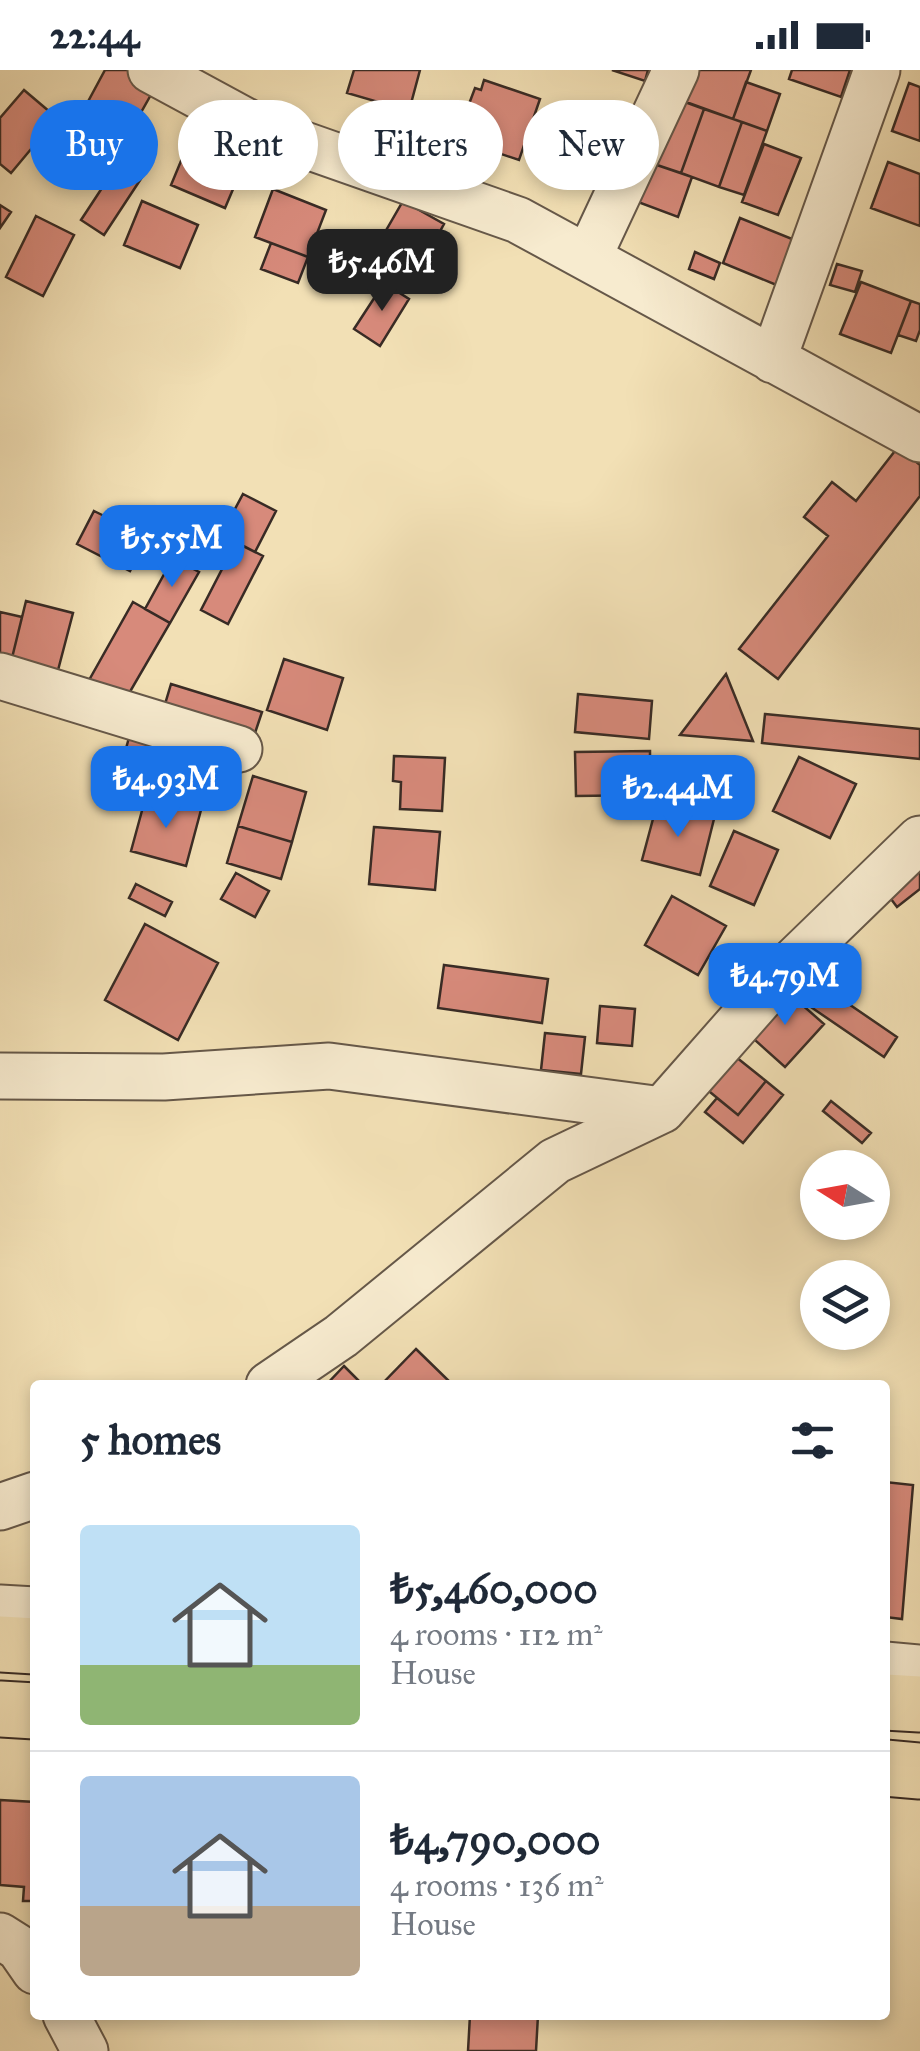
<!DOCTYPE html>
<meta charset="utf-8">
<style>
:root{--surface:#fff;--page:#f6f6f7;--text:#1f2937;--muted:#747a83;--line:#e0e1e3;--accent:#1a73e8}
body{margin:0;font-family:"IM FELL Great Primer",serif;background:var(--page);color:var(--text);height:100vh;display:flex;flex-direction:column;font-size:38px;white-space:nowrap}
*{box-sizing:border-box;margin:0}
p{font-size:32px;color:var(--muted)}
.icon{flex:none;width:55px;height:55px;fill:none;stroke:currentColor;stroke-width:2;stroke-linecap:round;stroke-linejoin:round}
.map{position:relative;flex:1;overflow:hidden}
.side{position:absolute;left:30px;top:1310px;width:860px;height:640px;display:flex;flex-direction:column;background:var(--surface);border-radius:10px;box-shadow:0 5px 15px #0003}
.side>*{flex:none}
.guide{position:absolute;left:30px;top:30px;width:860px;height:90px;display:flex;gap:20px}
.needle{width:65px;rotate:281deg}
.controls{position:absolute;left:800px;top:1080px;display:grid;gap:20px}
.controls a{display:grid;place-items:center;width:90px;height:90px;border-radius:50%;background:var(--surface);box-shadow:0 5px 15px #0003;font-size:50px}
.price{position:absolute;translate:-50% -85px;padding:0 22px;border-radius:20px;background:var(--accent);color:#fff;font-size:32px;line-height:65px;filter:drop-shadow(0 2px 5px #0008)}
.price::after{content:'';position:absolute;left:50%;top:60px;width:30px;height:22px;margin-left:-15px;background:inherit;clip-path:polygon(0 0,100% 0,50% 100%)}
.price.selected{background:#222;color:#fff}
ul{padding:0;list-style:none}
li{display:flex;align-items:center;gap:30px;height:250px;padding:0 50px}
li+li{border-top:2px solid var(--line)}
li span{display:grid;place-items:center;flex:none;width:280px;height:200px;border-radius:10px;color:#555}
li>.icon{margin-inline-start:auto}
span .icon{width:120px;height:120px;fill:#fffc;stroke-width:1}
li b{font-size:42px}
h2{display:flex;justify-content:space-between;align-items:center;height:120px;padding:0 50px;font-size:42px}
.tag{padding:0 35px;border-radius:45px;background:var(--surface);box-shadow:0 5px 15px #0003;font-size:35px;line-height:90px}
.tag.selected{background:var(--accent);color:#fff}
.status{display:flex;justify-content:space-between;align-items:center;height:70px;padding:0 50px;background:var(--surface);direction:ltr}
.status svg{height:28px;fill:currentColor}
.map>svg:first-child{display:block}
.building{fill:#d78a7b;stroke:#382b25;stroke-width:2.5}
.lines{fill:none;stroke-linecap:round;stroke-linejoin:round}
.minor-casing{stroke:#665849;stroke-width:49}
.major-casing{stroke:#382b25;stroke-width:59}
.minor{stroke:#f7ebcf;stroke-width:45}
.major{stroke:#f2e0b5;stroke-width:55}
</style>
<div class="status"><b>22:44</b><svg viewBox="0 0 49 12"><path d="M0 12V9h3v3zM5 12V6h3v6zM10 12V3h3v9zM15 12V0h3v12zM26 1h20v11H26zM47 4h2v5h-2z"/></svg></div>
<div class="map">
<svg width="920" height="1981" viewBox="0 0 920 1981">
<rect width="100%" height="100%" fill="#f2e0b5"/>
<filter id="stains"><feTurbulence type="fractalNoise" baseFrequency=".002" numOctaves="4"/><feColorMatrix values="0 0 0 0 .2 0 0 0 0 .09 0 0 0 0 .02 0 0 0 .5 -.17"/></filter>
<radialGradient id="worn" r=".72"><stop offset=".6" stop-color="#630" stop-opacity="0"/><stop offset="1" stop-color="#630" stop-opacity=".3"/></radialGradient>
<path class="building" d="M 105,0 L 132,0 L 157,14 L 122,76 L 95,61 L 102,50 L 84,39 Z
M 354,0 L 420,0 L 409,41 L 347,23 Z
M 612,0 L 648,0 L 645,11 Z
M 697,0 L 751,0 L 733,49 L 686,32 Z
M 792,0 L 850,0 L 841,27 L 789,9 Z
M 484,10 L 540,29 L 519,90 L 463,71 L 473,44 L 466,42 L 475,18 L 481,20 Z
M 746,12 L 780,24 L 767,61 L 733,49 Z
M 909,13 L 920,17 L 920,71 L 892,61 Z
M 24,20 L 57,48 L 11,103 L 0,94 L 0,48 Z
M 674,28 L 704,39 L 681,103 L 651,93 Z
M 201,36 L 233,53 L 220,78 L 187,61 Z
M 704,39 L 742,52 L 719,117 L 681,103 Z
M 742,52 L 767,61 L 744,125 L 719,117 Z
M 191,67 L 245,91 L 225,138 L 171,115 Z
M 764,74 L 801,88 L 778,145 L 742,132 Z
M 125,83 L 148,98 L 104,165 L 81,150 Z
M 888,92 L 920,104 L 920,156 L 871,138 Z
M 651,93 L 692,107 L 678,147 L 638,132 Z
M 273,119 L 326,140 L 308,187 L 255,167 Z
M 142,131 L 198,155 L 180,198 L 124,175 Z
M 403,131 L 444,154 L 415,207 L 373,183 Z
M 0,135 L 11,142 L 0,158 Z
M 36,146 L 74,165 L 43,226 L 6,207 Z
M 740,148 L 797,171 L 779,216 L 723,193 Z
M 271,173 L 308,187 L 298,213 L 261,199 Z
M 695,182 L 720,193 L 714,209 L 689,199 Z
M 837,194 L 862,201 L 855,222 L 830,215 Z
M 861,212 L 911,231 L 891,283 L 840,264 Z
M 384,213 L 409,229 L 380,276 L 354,259 Z
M 911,231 L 920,234 L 920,260 L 916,271 L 898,265 Z
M 898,377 L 920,395 L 920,426 L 778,609 L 739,579 L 828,466 L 804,447 L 832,412 L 856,431 Z
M 243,424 L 276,441 L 255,482 L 221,465 Z
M 94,441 L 147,467 L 130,501 L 77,474 Z
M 236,472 L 263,486 L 228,554 L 201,540 Z
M 173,488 L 199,502 L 170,553 L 145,539 Z
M 26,531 L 73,543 L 57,604 L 11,592 Z
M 133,532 L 170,553 L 124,632 L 88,612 Z
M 0,542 L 22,547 L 11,592 L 0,590 Z
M 284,589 L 343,608 L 327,660 L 267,640 Z
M 726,604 L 753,671 L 680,665 Z
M 171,614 L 262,642 L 253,669 L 163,641 Z
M 578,624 L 652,631 L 649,669 L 575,662 Z
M 765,644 L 920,659 L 920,689 L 762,673 Z
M 130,664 L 161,673 L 150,713 L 119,704 Z
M 161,673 L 203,685 L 197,707 L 155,695 Z
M 650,681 L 650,725 L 576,726 L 575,682 Z
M 394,686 L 445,688 L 442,741 L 400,739 L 401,712 L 393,711 Z
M 799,687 L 856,714 L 830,768 L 773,741 Z
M 101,699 L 144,710 L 137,735 L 94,722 Z
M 253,706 L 306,722 L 292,772 L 238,756 Z
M 146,726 L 201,740 L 186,796 L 131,781 Z
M 657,734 L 714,749 L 700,805 L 642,790 Z
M 238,756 L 292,772 L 281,809 L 227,793 Z
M 374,757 L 440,762 L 435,820 L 369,814 Z
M 734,761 L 778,780 L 754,835 L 710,816 Z
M 920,793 L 920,819 L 897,837 L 885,821 Z
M 236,803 L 269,821 L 255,847 L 221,829 Z
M 136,814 L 172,832 L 165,846 L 129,828 Z
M 672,826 L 726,856 L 698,905 L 645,875 Z
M 145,854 L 218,893 L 178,970 L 105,930 Z
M 444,895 L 548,909 L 542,953 L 438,938 Z
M 818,913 L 897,967 L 884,987 L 805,933 Z
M 784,919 L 824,954 L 785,997 L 746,962 Z
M 600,936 L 635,939 L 632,976 L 597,973 Z
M 545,963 L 585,967 L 581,1004 L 541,1000 Z
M 726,979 L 766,1011 L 738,1045 L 699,1013 Z
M 766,1011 L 783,1025 L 743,1073 L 705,1042 L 717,1028 L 738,1045 Z
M 831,1031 L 871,1063 L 862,1073 L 823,1041 Z
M 416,1279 L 453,1315 L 381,1315 Z
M 344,1296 L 363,1315 L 326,1315 Z
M 885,1412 L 913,1415 L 902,1549 L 885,1547 Z
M 0,1730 L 35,1732 L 35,1831 L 23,1831 L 24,1817 L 0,1815 Z
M 470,1945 L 538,1945 L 536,1981 L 468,1981 Z"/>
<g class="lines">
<defs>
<path id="minor" d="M 151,0 L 262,60 L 518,150 L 920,369
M 588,188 L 676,0
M 773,290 L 877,0
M 0,606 L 239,679
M 0,1006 L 164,1007 L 329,996 L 662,1040
M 269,1315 L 341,1266 L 555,1091 L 662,1040 L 788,897 L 920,769
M 0,1437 L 35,1425
M 0,1538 L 35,1540
M 885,1595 L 920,1598
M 0,1866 L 19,1878 L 35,1901
M 66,1945 L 85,1981"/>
<path id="major" d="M 0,1574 L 35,1576
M 885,1632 L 920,1634
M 0,1639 L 35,1641
M 885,1698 L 920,1701"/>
</defs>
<use href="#minor" class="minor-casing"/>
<use href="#major" class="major-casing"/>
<use href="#minor" class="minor"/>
<use href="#major" class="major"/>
</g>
<rect width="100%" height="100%" filter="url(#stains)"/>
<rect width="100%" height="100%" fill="url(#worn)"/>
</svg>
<div class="controls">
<a><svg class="needle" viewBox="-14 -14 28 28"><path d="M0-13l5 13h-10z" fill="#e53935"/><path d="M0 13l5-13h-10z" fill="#747a83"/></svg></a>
<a><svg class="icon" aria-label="layers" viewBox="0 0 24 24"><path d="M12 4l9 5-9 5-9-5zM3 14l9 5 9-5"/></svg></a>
</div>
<b class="price selected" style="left:382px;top:244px">₺5.46M</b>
<b class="price" style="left:172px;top:520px">₺5.55M</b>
<b class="price" style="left:166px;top:761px">₺4.93M</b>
<b class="price" style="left:678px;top:770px">₺2.44M</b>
<b class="price" style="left:785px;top:958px">₺4.79M</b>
<div class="guide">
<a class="tag selected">Buy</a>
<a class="tag">Rent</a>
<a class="tag">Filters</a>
<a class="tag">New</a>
</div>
<section class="side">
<h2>5 homes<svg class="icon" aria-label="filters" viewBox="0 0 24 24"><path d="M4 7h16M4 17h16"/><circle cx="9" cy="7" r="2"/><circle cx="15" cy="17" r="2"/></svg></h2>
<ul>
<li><span style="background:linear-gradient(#bfe0f5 70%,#8fb573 0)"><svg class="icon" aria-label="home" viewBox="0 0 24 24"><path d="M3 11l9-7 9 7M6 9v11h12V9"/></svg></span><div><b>₺5,460,000</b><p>4 rooms · 112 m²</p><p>House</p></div></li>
<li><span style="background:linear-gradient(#a9c7e8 65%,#b9a48a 0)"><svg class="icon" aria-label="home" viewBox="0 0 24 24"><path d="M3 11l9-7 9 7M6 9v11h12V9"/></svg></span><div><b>₺4,790,000</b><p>4 rooms · 136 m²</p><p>House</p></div></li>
</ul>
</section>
</div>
